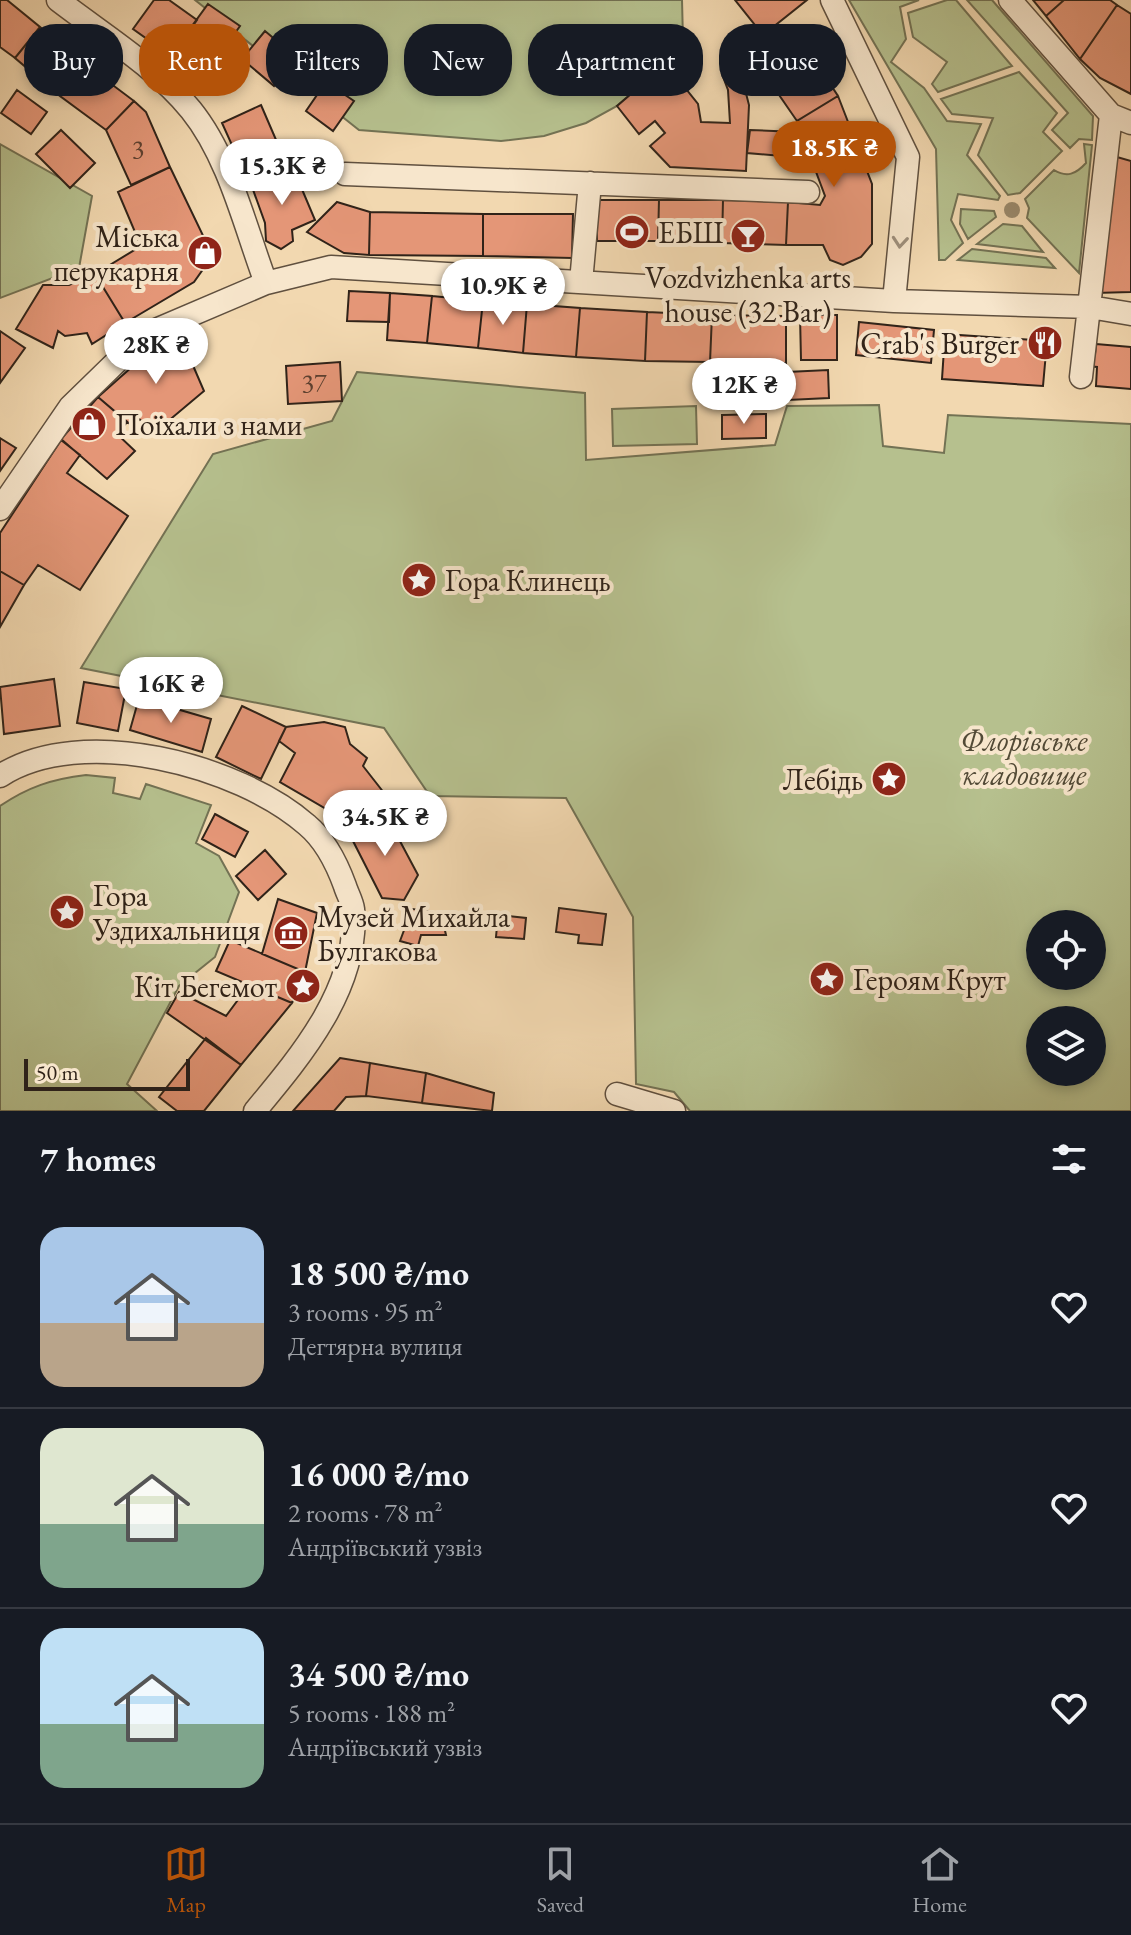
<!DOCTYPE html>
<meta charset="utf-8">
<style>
:root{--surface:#171b24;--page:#242831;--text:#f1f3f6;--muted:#9ea1a6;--line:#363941;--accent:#b45309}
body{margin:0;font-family:"EB Garamond",serif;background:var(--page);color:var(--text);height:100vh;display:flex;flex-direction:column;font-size:30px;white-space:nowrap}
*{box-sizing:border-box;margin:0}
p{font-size:26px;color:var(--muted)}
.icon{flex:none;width:44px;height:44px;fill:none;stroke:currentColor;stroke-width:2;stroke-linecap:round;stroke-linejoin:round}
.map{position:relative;height:1111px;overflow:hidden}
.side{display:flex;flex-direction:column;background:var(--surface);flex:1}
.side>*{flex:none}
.banner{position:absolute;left:24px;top:24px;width:1084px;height:72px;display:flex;gap:16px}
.buttons{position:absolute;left:1026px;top:910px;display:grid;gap:16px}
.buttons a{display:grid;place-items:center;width:80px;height:80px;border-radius:50%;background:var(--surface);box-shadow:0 4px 12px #0003;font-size:40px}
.scale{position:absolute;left:24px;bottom:20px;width:166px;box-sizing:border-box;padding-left:8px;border:4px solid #302319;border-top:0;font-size:22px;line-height:28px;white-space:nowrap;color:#302319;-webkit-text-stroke:6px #f7e6cc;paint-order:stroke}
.price{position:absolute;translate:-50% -68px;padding:0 18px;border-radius:28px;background:#fff;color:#222;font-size:26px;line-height:52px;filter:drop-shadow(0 2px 4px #0008)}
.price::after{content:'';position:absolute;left:50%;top:48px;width:24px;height:18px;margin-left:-12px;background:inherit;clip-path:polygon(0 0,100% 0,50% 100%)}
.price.current{background:var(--accent);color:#fff}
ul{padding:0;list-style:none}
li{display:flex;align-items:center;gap:24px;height:200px;padding:0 40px}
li+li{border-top:2px solid var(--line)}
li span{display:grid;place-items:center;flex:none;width:224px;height:160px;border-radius:24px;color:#555}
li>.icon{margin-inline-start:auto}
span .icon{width:96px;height:96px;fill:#fffc;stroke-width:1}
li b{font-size:34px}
h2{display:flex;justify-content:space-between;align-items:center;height:96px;padding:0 40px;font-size:34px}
.tag{padding:0 28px;border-radius:32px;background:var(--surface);box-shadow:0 4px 12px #0003;font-size:28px;line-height:72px}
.tag.current{background:var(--accent);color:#fff}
.menu{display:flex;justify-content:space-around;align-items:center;height:112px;border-top:2px solid var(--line);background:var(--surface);font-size:22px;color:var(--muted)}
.menu a{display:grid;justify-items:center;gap:4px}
.menu .current{color:var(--accent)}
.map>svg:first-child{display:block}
.green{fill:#b6c08e;stroke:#737254;stroke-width:2;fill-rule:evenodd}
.building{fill:#e49677;stroke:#302319;stroke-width:2}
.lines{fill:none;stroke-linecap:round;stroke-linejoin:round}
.minor-casing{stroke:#60503f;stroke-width:25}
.minor{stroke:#f7e6cc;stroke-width:22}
.tree{fill:#9a8a6d}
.oneway{stroke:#9d8e7b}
.labels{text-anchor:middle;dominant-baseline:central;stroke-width:8;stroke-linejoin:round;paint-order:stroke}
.number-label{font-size:26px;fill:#5d4030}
.poi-label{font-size:30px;fill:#302319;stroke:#f7e6cc;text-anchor:start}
.park-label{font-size:30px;font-style:italic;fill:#524a36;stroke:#f7e6cc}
</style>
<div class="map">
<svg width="1131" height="1111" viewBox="0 0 1131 1111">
<rect width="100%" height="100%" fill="#f2d8b0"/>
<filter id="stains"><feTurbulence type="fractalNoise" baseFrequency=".0025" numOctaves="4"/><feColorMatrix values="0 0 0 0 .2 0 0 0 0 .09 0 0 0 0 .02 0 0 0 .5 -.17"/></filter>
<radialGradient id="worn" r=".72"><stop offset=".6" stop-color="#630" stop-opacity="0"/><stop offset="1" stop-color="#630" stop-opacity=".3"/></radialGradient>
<path class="green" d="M 195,0 L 682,0 L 683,40 L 666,64 L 617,106 L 586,123 L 544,136 L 501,141 L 359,130 Z
M 849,0 L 919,0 L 900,7 L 906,39 L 891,62 L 924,88 L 947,121 L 981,124 L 967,155 L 1000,196 L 998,200 L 958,194 L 951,220 L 963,243 L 945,260 L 939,260 L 936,149 Z
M 947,0 L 956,0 L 1012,66 L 938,92 L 932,84 L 947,62 L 913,37 L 908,13 Z
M 967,0 L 992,0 L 1093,116 L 1092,140 L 1079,139 L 1070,148 L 1052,130 L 1068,113 Z
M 1019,72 L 1057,113 L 1043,132 L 1062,151 L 1020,193 L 1008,195 L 978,155 L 993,118 L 952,114 L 941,99 Z
M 0,144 L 92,196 L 79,268 L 0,298 Z
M 1084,144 L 1092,145 L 1079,273 L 1027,218 L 1029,208 L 1025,199 L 1054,170 C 1067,178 1076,174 1086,163 Z
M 961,209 L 994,211 L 996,217 L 968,239 L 960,224 Z
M 1003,224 L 1022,226 L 1043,252 L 977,244 Z
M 972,249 L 1046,258 L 1055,268 L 958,260 Z
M 357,372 L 585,393 L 586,460 L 775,445 L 787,406 L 879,405 L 883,446 L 944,453 L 948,415 L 1131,424 L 1131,1111 L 690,1111 L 674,1092 L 636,1084 L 633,917 L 566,798 L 430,796 L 384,728 L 81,668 L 213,454 L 332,421 ZM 1040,924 L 1092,924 L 1092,976 L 1040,976 ZM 1040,1020 L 1092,1020 L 1092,1072 L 1040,1072 Z
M 696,406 L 697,444 L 613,446 L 612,409 Z
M 86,775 L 115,778 L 113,793 L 140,799 L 146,784 L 211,805 L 196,843 L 219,856 L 239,892 L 215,957 L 179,986 L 127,1084 L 157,1111 L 0,1111 L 0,806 C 28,787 52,779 86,775 Z"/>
<path class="building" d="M 0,0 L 7,0 L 40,27 L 15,58 L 0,47 Z
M 154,0 L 169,0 L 197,20 L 171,56 L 133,29 Z
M 735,0 L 807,0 L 763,35 Z
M 1033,0 L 1064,0 L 1046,16 Z
M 1064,0 L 1110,0 L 1117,5 L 1080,59 L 1046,16 Z
M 208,4 L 240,26 L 216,60 L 184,37 Z
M 1117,5 L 1131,14 L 1131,94 L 1100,78 L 1080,59 Z
M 40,27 L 86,65 L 60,96 L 15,58 Z
M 265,31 L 297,58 L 274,86 L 242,59 Z
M 796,32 L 838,96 L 797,121 L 755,60 Z
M 666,64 L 698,104 L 701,122 L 730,123 L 728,90 L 722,74 L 739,66 L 749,105 L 746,171 L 670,167 L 650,146 L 665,133 L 655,121 L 639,134 L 617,106 Z
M 86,65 L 134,101 L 106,130 L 60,96 Z
M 326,82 L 354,101 L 333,131 L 306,111 Z
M 17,90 L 47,112 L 31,134 L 1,113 Z
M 838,96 L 872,184 L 872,244 L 861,257 L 843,265 L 830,260 L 823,245 L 786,245 L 788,202 L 820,205 L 825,196 L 797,121 Z
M 134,101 L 146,112 L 170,167 L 131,185 L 106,130 Z
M 261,105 L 283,156 L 245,174 L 222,123 Z
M 61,130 L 95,163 L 70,188 L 36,154 Z
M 750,130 L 796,132 L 793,157 L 747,153 Z
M 1110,155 L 1131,161 L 1131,292 L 1095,293 Z
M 170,167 L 210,250 L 206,265 L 194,282 L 125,323 L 95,274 L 141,246 L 118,192 Z
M 293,168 L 315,220 L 292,230 L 293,241 L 281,249 L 266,241 L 265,223 L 251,184 Z
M 597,200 L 659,200 L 658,241 L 597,241 Z
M 659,200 L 723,200 L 722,243 L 658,241 Z
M 723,200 L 788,202 L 786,245 L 722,243 Z
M 337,202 L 370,212 L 369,255 L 344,253 L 307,232 Z
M 370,212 L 483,214 L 483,256 L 369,255 Z
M 483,214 L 573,214 L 572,258 L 483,256 Z
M 95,274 L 125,323 L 92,344 L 87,333 L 65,336 L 58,331 L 53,348 L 16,329 L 43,285 L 69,285 Z
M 349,291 L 390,293 L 389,322 L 347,321 Z
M 390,293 L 432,296 L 427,343 L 387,340 Z
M 432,296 L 483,301 L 478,348 L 427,343 Z
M 483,301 L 527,304 L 523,353 L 478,348 Z
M 527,304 L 580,308 L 576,357 L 523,353 Z
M 580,308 L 647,312 L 645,361 L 576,357 Z
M 647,312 L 712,315 L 710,362 L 645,361 Z
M 712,315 L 786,316 L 786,363 L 710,362 Z
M 800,315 L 837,315 L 837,360 L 801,360 Z
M 859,322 L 934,330 L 931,363 L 856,355 Z
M 0,331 L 25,348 L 0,383 Z
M 179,333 L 204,391 L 154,433 L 138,418 L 131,425 L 98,397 L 151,350 Z
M 945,334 L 1047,341 L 1043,386 L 942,379 Z
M 1096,344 L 1131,347 L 1131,389 L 1096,386 L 1097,367 L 1087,366 L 1088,354 L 1095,354 Z
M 340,362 L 342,401 L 288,404 L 286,366 Z
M 828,370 L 829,398 L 788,400 L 787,372 Z
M 98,397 L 127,422 L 117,434 L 135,451 L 107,479 L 61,439 Z
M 766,414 L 766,438 L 722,439 L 722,415 Z
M 0,438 L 16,448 L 0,471 Z
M 61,440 L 80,455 L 67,473 L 128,516 L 80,590 L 38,565 L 24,585 L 0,571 L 0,533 Z
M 0,571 L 24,585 L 0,627 Z
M 54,679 L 60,726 L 4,734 L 0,687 Z
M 84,682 L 126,689 L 118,731 L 77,723 Z
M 139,698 L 211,719 L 202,752 L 130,730 Z
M 242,706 L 286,727 L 261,779 L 216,757 Z
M 324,722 L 345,727 L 350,744 L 367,758 L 363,766 L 395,807 L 357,813 L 345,798 L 328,810 L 280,782 L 295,753 L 279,741 L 286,727 Z
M 215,814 L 248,832 L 235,857 L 202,839 Z
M 368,816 L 393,828 L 418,875 L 404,900 L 382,898 L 352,839 L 356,822 Z
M 265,850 L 286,874 L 258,900 L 236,876 Z
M 278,899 L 317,913 L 305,972 L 262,954 Z
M 559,908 L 606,914 L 602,945 L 578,943 L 579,935 L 556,932 Z
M 412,909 L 441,913 L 446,935 L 421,935 L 418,946 L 400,941 Z
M 498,915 L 526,918 L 524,939 L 496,937 Z
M 230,940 L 305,972 L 292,1003 L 216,971 Z
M 249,985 L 292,1003 L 241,1065 L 167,1013 L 179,992 L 226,1016 Z
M 206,1038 L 241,1065 L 204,1111 L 177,1111 L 159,1097 Z
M 340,1058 L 370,1063 L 366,1096 L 346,1097 L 334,1111 L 293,1111 Z
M 370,1063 L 426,1073 L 422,1103 L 366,1096 Z
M 426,1073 L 494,1093 L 492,1111 L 422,1103 Z"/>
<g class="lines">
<defs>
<path id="minor" d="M 58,0 C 102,34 155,66 191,110 C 229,157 245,227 266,283
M 832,0 L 908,157 L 894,301
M 1010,0 L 1111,115 L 1131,123
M 345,174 L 808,192
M 581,282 L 590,183
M 1081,377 L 1111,115
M 0,509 L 70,407 L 144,335 L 266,283 L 331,267 L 894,301 L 1090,307 L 1131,314
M 0,776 C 81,723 239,765 307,825 C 325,840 337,864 345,886 C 347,893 352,901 353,909 C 360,986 301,1056 255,1111
M 617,1094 L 674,1111"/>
</defs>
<use href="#minor" class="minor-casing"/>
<use href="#minor" class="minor"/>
</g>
<circle class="tree" cx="1012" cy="210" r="8"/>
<defs><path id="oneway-chevron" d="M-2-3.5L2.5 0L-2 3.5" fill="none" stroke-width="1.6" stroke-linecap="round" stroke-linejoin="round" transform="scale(2)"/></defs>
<use class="oneway" href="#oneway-chevron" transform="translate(900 242) rotate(95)"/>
<defs>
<symbol id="stadium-disc" viewBox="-11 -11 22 22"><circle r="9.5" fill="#8f2418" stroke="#f7e6cc"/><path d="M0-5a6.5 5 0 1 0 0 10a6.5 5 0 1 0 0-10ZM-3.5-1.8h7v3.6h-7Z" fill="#fff"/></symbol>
<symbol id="bar-disc" viewBox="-11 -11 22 22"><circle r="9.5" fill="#8f2418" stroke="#f7e6cc"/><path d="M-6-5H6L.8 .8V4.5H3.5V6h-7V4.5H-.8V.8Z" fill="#fff"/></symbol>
<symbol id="shop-disc" viewBox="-11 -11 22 22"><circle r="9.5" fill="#8f2418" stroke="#f7e6cc"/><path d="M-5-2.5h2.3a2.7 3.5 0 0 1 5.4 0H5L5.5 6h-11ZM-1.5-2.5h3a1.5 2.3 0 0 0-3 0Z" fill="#fff"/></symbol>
<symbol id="restaurant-disc" viewBox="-11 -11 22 22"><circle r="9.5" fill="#8f2418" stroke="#f7e6cc"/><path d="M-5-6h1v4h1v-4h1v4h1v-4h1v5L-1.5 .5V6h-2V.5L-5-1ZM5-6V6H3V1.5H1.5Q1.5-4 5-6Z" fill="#fff"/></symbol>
<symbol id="sight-disc" viewBox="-11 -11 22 22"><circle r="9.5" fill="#8f2418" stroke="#f7e6cc"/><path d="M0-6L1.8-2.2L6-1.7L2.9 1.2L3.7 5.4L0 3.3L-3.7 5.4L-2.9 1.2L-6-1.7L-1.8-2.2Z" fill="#fff"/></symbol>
<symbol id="museum-disc" viewBox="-11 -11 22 22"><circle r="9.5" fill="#8f2418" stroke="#f7e6cc"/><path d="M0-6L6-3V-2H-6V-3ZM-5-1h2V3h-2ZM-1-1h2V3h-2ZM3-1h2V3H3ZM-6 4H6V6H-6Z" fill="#fff"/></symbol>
</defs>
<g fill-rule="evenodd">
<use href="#stadium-disc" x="612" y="212" width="40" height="40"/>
<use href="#bar-disc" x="728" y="216" width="40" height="40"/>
<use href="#shop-disc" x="185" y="233" width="40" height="40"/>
<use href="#restaurant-disc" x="1025" y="323" width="40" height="40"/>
<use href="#shop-disc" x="69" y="404" width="40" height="40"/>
<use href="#sight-disc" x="399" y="560" width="40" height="40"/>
<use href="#sight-disc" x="869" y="759" width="40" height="40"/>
<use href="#sight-disc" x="47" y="892" width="40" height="40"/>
<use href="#museum-disc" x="271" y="913" width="40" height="40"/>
<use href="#sight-disc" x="807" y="959" width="40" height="40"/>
<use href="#sight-disc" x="283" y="966" width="40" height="40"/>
</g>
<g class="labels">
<g class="number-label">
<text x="138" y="149">3</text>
<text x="314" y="383">37</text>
</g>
<g class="poi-label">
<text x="658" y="232">ЕБШ</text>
<text x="179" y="236" text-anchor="end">Міська<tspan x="179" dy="34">перукарня</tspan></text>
<text x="748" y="277" text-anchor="middle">Vozdvizhenka arts<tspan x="748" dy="34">house (32 Bar)</tspan></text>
<text x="1019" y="343" text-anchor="end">Crab's Burger</text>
<text x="115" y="424">Поїхали з нами</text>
<text x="445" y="580">Гора Клинець</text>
<text x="863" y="779" text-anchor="end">Лебідь</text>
<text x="93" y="895">Гора<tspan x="93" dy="34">Уздихальниця</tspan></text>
<text x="317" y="916">Музей Михайла<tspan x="317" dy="34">Булгакова</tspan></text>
<text x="853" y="979">Героям Крут</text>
<text x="277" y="986" text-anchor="end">Кіт Бегемот</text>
</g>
<g class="park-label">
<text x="1024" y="740">Флорівське<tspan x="1024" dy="34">кладовище</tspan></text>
</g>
</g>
<rect width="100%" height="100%" filter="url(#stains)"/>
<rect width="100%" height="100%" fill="url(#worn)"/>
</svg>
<div class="buttons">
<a><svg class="icon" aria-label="locate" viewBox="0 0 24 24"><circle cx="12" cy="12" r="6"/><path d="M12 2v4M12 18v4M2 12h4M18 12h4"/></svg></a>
<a><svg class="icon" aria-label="layers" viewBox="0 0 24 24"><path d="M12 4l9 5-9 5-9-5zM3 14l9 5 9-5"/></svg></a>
</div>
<div class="scale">50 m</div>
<b class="price current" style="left:834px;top:189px">18.5K ₴</b>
<b class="price" style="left:282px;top:207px">15.3K ₴</b>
<b class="price" style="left:503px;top:327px">10.9K ₴</b>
<b class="price" style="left:156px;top:386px">28K ₴</b>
<b class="price" style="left:744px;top:426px">12K ₴</b>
<b class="price" style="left:171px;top:725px">16K ₴</b>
<b class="price" style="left:385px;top:858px">34.5K ₴</b>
<div class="banner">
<a class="tag">Buy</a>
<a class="tag current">Rent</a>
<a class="tag">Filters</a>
<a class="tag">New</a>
<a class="tag">Apartment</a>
<a class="tag">House</a>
</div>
</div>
<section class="side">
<h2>7 homes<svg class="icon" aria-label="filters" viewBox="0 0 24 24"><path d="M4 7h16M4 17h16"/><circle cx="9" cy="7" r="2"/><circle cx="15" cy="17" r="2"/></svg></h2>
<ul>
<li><span style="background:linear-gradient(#a9c7e8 60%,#b9a48a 0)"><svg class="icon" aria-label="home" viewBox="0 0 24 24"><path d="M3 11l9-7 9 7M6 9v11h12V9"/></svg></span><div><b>18 500 ₴/mo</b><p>3 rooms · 95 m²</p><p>Дегтярна вулиця</p></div><svg class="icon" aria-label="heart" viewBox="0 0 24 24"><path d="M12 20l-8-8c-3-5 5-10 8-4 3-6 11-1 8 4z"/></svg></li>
<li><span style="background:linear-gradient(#dfe7d0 60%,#7fa58c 0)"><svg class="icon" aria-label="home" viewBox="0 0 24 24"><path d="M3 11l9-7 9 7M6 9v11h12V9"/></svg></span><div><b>16 000 ₴/mo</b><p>2 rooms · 78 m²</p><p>Андріївський узвіз</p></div><svg class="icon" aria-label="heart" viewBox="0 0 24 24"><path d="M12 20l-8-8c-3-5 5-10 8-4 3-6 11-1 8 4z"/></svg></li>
<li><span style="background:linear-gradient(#bfe0f5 60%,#7fa58c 0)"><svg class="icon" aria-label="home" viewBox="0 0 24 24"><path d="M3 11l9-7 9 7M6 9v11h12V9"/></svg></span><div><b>34 500 ₴/mo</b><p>5 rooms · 188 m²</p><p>Андріївський узвіз</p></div><svg class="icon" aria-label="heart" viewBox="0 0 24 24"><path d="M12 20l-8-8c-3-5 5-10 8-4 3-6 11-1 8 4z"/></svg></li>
</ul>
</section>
<nav class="menu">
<a class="current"><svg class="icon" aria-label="map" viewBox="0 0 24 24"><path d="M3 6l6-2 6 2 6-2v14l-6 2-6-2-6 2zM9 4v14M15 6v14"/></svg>Map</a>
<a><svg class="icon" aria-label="saved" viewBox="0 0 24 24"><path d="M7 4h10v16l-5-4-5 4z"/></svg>Saved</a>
<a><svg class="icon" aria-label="home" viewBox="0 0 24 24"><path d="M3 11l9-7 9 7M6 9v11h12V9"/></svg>Home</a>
</nav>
